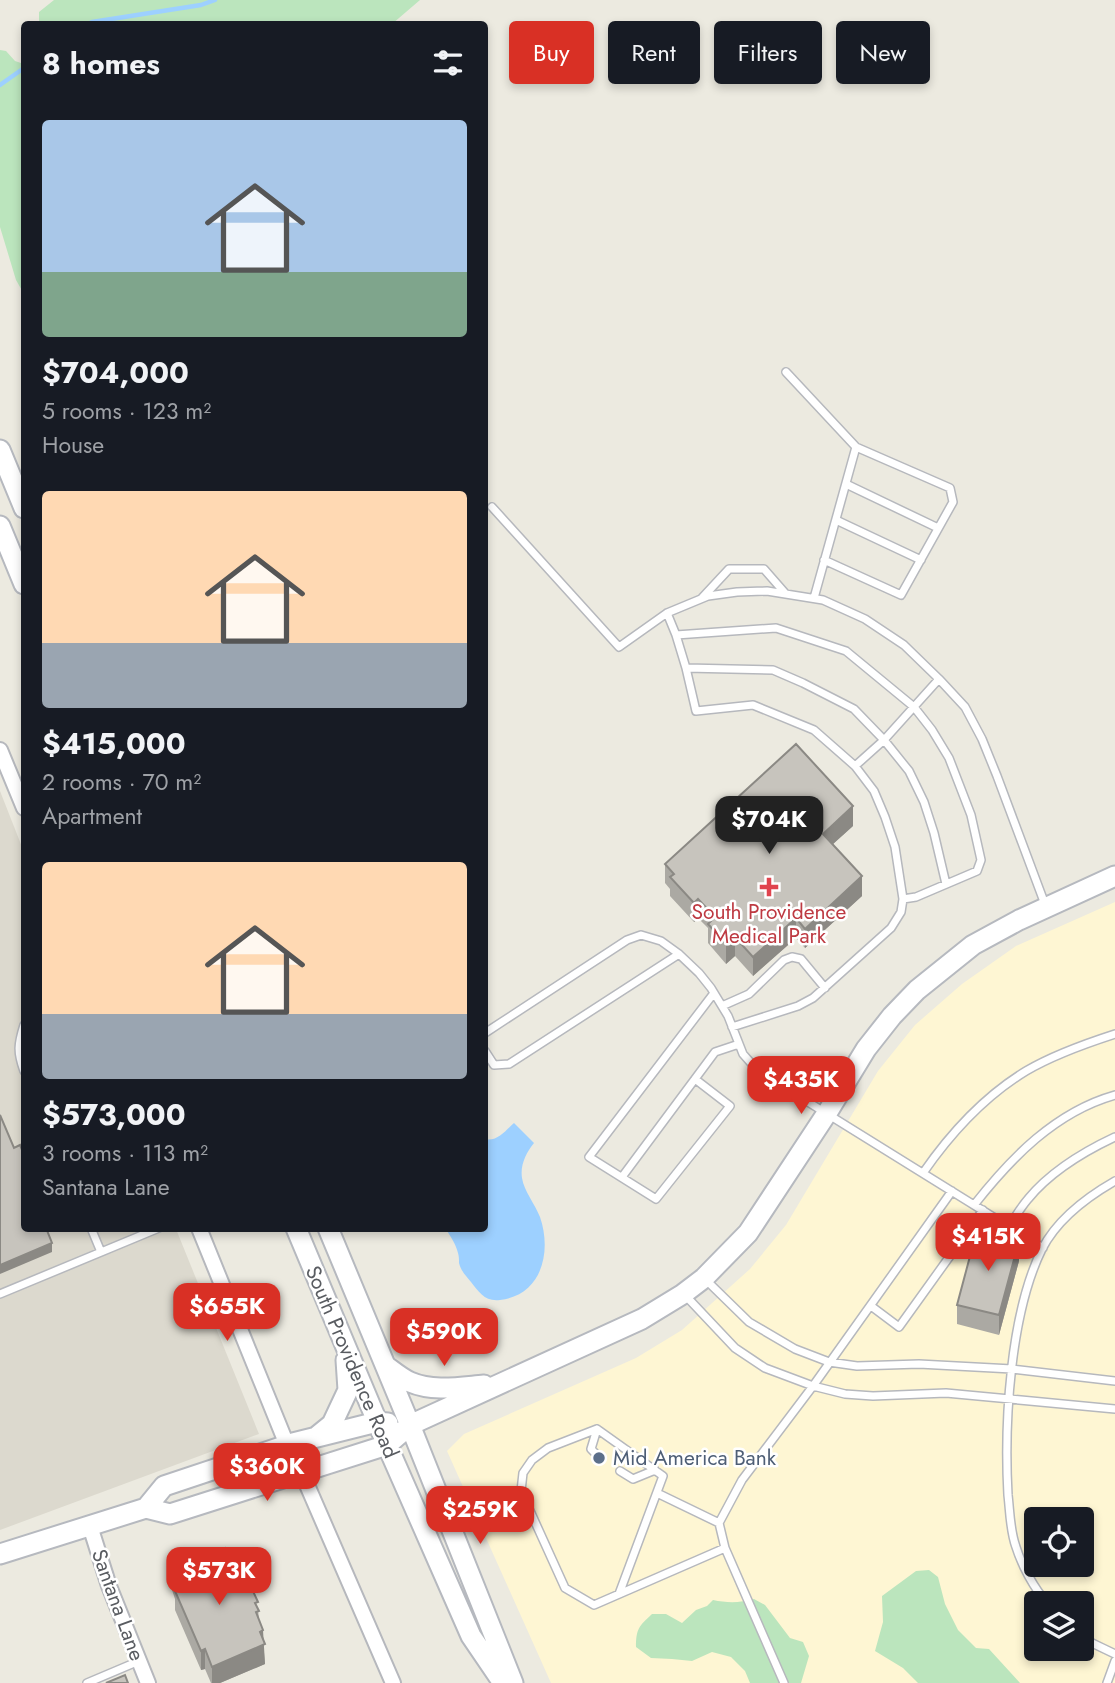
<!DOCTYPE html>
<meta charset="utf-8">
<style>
:root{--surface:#171b24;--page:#20242c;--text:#f1f3f6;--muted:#9ea1a6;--accent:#d93025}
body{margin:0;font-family:Jost,sans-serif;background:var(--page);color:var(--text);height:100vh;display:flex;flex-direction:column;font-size:26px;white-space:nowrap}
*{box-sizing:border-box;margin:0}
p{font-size:23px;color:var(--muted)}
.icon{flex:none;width:38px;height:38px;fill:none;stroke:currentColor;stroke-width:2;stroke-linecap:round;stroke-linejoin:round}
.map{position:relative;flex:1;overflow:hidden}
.side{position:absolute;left:21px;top:21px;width:467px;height:1211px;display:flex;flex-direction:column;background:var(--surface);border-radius:7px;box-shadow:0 4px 10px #0003}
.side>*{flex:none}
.hud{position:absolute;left:509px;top:21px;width:500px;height:63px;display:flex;gap:14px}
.tools{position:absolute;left:1024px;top:1507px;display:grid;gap:14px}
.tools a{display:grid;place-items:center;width:70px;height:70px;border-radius:7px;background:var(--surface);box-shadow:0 4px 10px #0003;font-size:35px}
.price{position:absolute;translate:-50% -60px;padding:0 16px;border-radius:14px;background:var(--accent);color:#fff;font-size:23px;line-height:46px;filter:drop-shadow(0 2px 4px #0008)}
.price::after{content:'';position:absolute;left:50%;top:42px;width:21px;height:16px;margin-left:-10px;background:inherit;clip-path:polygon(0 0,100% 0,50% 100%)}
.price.selected{background:#222;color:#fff}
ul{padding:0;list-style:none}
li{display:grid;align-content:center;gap:14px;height:371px;padding:0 21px}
li span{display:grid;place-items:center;height:217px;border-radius:7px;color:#555}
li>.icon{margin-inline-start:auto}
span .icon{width:126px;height:126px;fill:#fffc;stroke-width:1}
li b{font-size:30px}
h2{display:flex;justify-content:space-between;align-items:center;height:84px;padding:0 21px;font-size:30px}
.tag{padding:0 24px;border-radius:7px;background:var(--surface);box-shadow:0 4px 10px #0003;font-size:24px;line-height:63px}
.tag.selected{background:var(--accent);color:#fff}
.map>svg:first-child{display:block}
.commercial{fill:#fef6d3;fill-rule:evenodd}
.education{fill:#dcd9ce}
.green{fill:#bbe5bd}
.water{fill:#9dd0ff}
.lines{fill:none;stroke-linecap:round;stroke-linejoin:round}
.stream{stroke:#9dd0ff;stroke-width:4.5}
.lane-casing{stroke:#b6b8bd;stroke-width:10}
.street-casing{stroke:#b6b8bd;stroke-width:18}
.secondary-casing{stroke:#b6b9bf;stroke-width:23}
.lane{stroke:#fff;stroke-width:7}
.street{stroke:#fff;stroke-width:14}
.secondary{stroke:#fff;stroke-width:19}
.wall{fill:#aba9a3}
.shaded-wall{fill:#8b8984}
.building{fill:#c7c4bd;stroke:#8b8984;stroke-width:2}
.health-dot{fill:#e0444e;stroke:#fff;stroke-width:2.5}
.service-dot{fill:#5c6f8a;stroke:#fff;stroke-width:2.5}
.labels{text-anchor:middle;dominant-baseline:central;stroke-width:5;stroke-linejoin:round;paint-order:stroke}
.health-label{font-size:21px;fill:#be3a42;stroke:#fff}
.street-label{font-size:21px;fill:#595c61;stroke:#fff}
.service-label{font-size:21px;fill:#4e5e75;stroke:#fff;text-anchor:start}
</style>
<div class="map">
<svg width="1115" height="1683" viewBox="0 0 1115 1683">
<rect width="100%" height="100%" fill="#eceae0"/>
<path class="commercial" d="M 1115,902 L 1115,1683 L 551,1683 L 447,1451 L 464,1434 L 636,1358 L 682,1330 L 750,1269 L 786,1225 L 878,1071 L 915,1025 L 962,984 L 1016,946 ZM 1036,1519 L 1082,1519 L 1082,1564 L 1036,1564 ZM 1036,1603 L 1082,1603 L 1082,1648 L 1036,1648 Z"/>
<path class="education" d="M 0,791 L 24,852 L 24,1228 L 176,1229 L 259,1434 L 0,1530 Z"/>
<path class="green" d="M 54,0 L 420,0 L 392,24 L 39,24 L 39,12 Z
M 0,50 L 6,51 L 15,61 L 24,64 L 24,294 L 16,280 L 0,227 Z
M 929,1570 L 938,1577 L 945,1604 L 958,1630 L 976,1648 L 989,1649 L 1020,1683 L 918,1683 L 903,1668 L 875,1651 L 883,1622 L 882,1596 L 916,1571 Z
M 754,1599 L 765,1605 L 790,1638 L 803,1642 L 809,1656 L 801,1683 L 750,1683 L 745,1671 L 731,1657 L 712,1652 L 692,1661 L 672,1659 L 651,1658 L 636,1647 C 636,1629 639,1626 652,1614 L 666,1614 L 682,1623 L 696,1610 L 707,1606 L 713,1600 C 727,1603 740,1603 754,1599 Z"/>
<path class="water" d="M 514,1123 L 534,1143 C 526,1153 520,1165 522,1178 C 524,1191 535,1204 540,1217 C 552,1252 542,1295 500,1300 C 485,1302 479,1292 471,1282 C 466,1276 461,1271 459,1263 C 459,1260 459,1256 458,1253 C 456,1244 450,1236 446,1229 L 485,1228 L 485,1139 C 497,1142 505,1131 514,1123 Z"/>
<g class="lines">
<path class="stream" d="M 88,24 L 92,22 L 201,5 L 215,0
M 0,85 L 24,68"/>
<defs>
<path id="lane" d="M 786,372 L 856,447
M 846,484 L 938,528
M 492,507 L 619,647 L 667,613 L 708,596 L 737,592 L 767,591 L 823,600 L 865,619 L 904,645 L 939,679 L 965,707 L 982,739 L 997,776 L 1046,907
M 836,520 L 921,560
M 702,598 L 729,569 L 764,569 L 785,593
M 814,598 C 828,548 842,498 856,447 L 950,488 L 953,502 L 901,595 L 824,560
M 667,613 L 676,635
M 686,668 L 773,670 L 803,683 L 854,709 L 884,740 L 909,771 L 924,802 L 934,833 L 946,884
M 855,766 L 884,740 L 939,679
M 722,1006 L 749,994 L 784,960 L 792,957 L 801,959 L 825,988
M 24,1025 C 18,1044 17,1052 24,1071
M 732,1027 L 798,1006 L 813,998 L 891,928 L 901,912 L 903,899 L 916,897 L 977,871 L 981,860 L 971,815 L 949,758 L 932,730 L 914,707 L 846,651 L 776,628 L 676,635 L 686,668 L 696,711 L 753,705 L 814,730 L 855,766 L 874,791 L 885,817 L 895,847 L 903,899
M 485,1033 L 627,940 L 641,935 L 661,941 L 679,954 L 699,973 L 711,988 L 728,1016 L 743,1054 L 758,1071 L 1043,1248
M 485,1051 L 494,1065 L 509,1064 L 679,954
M 695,1079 L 730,1106 L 656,1199 L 589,1157 L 714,993
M 923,1173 C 950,1134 985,1096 1026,1071 C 1053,1055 1084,1044 1115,1034
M 622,1177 L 715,1052 L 739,1044
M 974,1205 C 1011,1158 1055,1112 1115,1095
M 1009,1227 C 1015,1217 1021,1207 1028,1199 C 1051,1171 1083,1152 1115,1137
M 91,1228 L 101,1252
M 706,1280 L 749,1322 L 795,1349 L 829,1362 L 857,1366 L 919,1364 L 1012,1369 L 1115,1381
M 0,1294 L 159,1228
M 684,1294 L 735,1348 L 765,1368 L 813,1386 L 845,1394 L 873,1396 L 946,1393 L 1115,1409
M 871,1306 L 899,1327 L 983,1210
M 596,1454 L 591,1449 L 597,1429
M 620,1471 L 633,1479 L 655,1470
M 657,1493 L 719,1523 L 725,1548
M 719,1523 L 742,1480 L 813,1386 L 952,1191
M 619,1594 L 663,1476 L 597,1429 L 548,1448 L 532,1460 L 523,1473 L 521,1491 L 565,1588 L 594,1605 L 725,1548 L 784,1683
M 1047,1603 C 1034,1588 1022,1566 1016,1547 C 1010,1531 1010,1512 1008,1495 C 1004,1423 1010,1314 1042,1249 C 1058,1218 1087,1197 1115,1181
M 1082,1635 L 1092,1643 L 1115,1654
M 87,1683 L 139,1661
M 1107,1683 L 1115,1661"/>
<path id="street" d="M 0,750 L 24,808
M 199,1228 L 287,1445
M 301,1471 L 393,1683
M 90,1526 L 109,1586 L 148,1683"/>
<path id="secondary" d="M 0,450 L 24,508
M 0,526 L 24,584
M 296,1228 L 387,1445 L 471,1636 L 503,1683
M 328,1228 L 410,1425 L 513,1683
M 386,1366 C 393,1371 401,1378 410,1382 C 433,1392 460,1387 484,1385
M 316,1437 L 332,1424 L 348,1390 L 346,1360
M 146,1508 L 164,1486 L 293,1443 L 377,1422 L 388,1423
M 0,1554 L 146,1508 L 170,1514 L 387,1445 L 410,1425 L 642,1319 L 683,1294 L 704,1278 L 748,1233 L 827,1113 L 866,1049 L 892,1016 L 917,990 L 973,945 L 1019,920 L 1115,876"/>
</defs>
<use href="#lane" class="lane-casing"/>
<use href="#street" class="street-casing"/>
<use href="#secondary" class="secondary-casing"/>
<use href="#lane" class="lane"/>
<use href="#street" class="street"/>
<use href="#secondary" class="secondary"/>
</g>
<path class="wall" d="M 853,826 L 833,844 L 862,896 L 805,948 L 796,938 L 753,976 L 735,956 L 726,964 L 708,943 L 708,928 L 698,918 L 694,922 L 670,896 L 670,889 L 665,883 L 665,864 Z
M 1019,1261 L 999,1335 L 957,1324 L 957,1305 Z
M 231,1560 L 242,1578 L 258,1609 L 259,1620 L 263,1641 L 265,1664 L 220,1683 L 211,1683 L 205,1669 L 201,1670 L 175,1610 L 175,1599 L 172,1590 L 172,1571 Z"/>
<path class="shaded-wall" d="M 853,806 L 853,826 L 823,853 L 823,834 Z
M 862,876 L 862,896 L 805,948 L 805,929 Z
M 698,899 L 698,918 L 694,922 L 694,903 Z
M 796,918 L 796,938 L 753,976 L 753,957 Z
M 735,937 L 735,956 L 726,964 L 726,944 Z
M 1019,1241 L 1019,1261 L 999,1335 L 999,1315 Z
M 52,1243 L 52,1252 L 0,1274 L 0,1265 Z
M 263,1630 L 265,1664 L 220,1683 L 212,1683 L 212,1667 Z
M 205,1649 L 205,1669 L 201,1670 L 201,1651 Z"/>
<path class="building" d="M 796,744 L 853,806 L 823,834 L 862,876 L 805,929 L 796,918 L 753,957 L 735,937 L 726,944 L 708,924 L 715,917 L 698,899 L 694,903 L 670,877 L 674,874 L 665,864 Z
M 0,1115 L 14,1148 L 20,1145 L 24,1155 L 24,1228 L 46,1228 L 52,1243 L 0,1265 Z
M 977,1230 L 1019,1241 L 999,1315 L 957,1305 Z
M 225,1548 L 231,1560 L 234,1559 L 242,1578 L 244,1576 L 250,1590 L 252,1589 L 258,1602 L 255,1603 L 259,1611 L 256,1612 L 263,1630 L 260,1632 L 265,1644 L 212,1667 L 205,1649 L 201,1651 L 175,1591 L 179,1589 L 172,1571 Z
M 125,1675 L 128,1683 L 106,1683 Z"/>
<path class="health-dot" d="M765.5 876.5h7v7h7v7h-7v7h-7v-7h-7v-7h7z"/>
<circle class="service-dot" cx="599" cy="1458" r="7"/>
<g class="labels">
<g class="health-label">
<text x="769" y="912">South Providence<tspan x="769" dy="24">Medical Park</tspan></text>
</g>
<g class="street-label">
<text transform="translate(352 1362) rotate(67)">South Providence Road</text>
<text transform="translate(118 1605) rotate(70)">Santana Lane</text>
</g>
<g class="service-label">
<text x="613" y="1458">Mid America Bank</text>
</g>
</g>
</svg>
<div class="tools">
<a><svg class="icon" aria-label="locate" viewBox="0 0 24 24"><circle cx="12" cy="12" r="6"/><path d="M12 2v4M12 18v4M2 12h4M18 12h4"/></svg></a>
<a><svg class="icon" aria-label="layers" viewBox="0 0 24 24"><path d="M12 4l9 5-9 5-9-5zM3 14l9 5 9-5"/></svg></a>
</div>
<b class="price selected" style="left:769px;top:856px">$704K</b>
<b class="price" style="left:801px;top:1116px">$435K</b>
<b class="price" style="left:988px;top:1273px">$415K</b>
<b class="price" style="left:227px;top:1343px">$655K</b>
<b class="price" style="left:444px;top:1368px">$590K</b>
<b class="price" style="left:267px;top:1503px">$360K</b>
<b class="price" style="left:480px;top:1546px">$259K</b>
<b class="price" style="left:219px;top:1607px">$573K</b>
<div class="hud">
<a class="tag selected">Buy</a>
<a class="tag">Rent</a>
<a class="tag">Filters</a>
<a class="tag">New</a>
</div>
<section class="side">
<h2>8 homes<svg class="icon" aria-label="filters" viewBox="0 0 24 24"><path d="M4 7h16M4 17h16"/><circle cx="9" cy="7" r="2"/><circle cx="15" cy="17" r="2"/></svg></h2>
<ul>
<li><span style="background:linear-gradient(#a9c7e8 70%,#7fa58c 0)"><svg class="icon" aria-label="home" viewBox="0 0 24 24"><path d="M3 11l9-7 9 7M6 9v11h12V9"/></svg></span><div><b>$704,000</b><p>5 rooms · 123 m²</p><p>House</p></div></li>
<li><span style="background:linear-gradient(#ffd9b3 70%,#9aa5b1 0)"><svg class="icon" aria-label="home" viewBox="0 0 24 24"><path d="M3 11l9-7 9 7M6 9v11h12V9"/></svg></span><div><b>$415,000</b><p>2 rooms · 70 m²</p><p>Apartment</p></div></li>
<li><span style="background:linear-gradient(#ffd9b3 70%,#9aa5b1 0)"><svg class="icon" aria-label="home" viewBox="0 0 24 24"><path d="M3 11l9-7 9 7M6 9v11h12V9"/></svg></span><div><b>$573,000</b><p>3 rooms · 113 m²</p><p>Santana Lane</p></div></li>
</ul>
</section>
</div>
